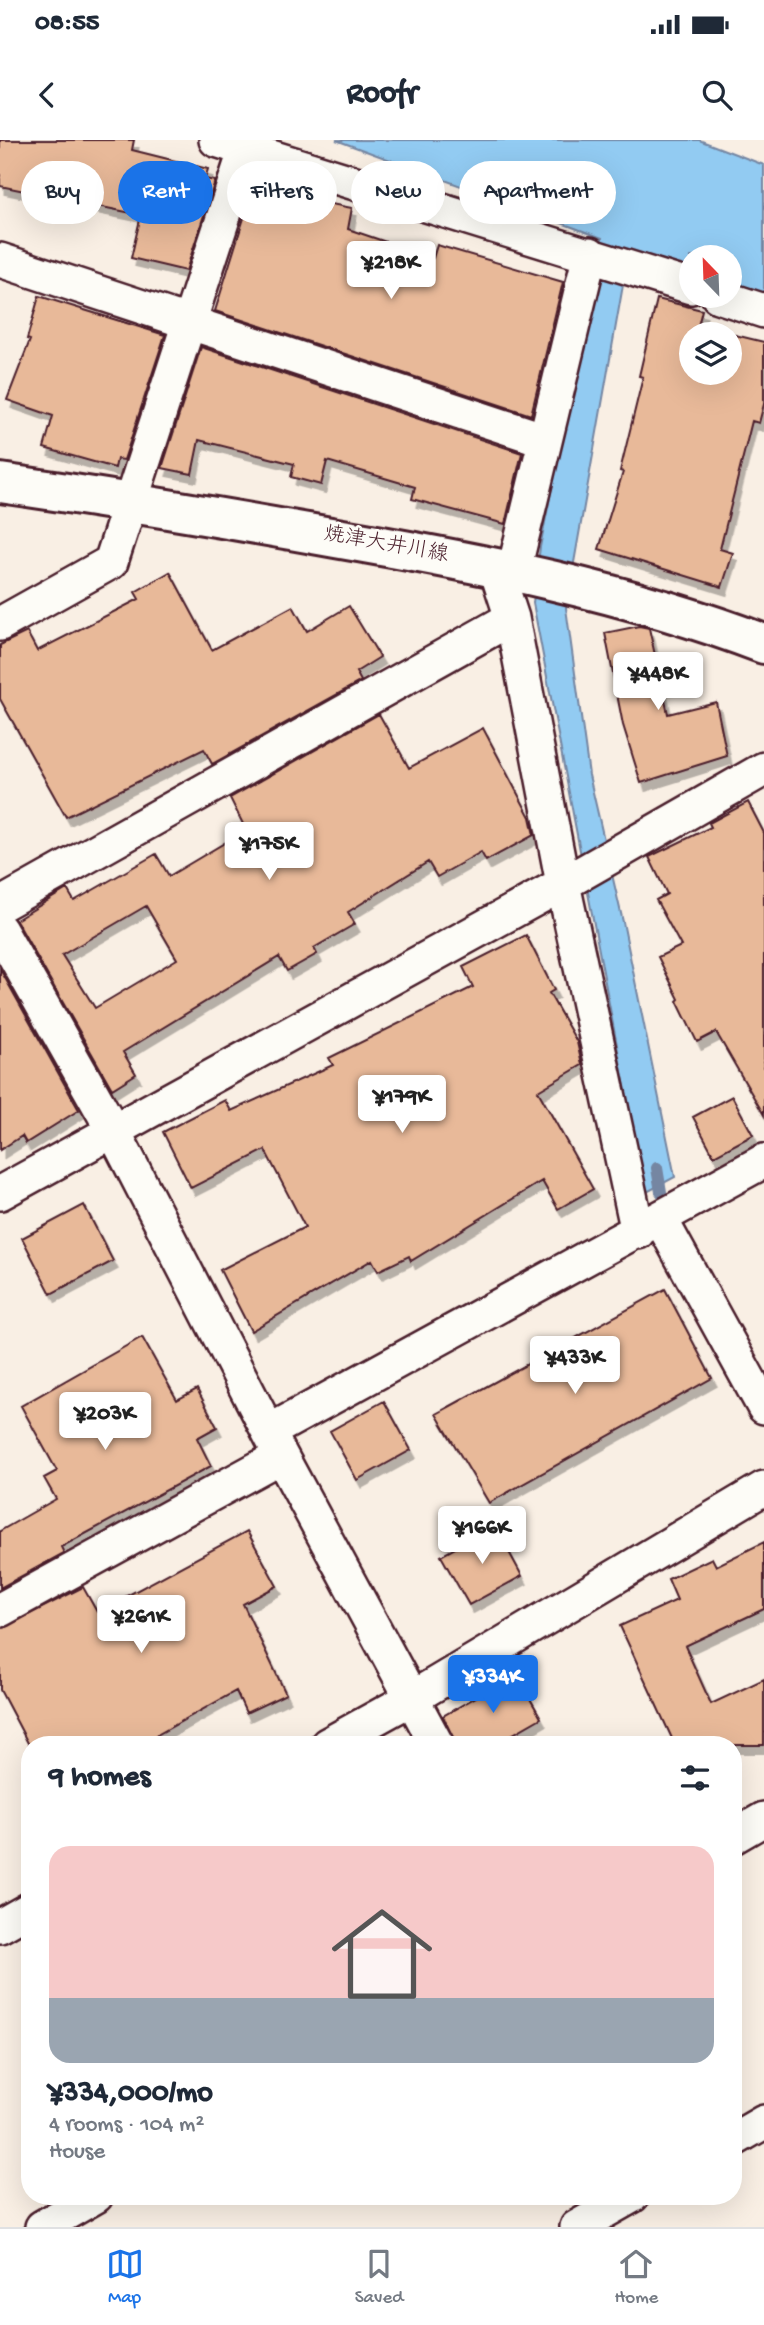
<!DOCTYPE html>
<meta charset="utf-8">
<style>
:root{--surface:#fff;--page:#f6f6f7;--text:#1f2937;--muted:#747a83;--line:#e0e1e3;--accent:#1a73e8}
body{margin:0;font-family:"Gochi Hand","Klee One",sans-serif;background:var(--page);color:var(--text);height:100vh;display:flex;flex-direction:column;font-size:26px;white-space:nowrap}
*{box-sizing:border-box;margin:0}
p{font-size:23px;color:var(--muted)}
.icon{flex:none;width:38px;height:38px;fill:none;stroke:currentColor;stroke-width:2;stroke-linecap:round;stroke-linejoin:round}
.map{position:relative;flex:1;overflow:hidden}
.details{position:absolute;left:21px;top:1596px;width:721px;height:469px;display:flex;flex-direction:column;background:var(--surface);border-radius:28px;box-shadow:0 7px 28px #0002}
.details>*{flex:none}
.hud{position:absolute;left:21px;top:21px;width:723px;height:63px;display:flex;gap:14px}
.needle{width:46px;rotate:337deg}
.buttons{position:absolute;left:679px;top:105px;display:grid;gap:14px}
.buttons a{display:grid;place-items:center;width:63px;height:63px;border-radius:50%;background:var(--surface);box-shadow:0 7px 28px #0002;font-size:35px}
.price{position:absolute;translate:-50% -60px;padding:0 16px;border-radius:7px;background:#fff;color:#222;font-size:23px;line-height:46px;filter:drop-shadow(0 2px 4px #0008)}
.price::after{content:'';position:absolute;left:50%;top:42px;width:21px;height:16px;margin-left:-10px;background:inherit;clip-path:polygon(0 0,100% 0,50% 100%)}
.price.on{background:var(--accent);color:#fff}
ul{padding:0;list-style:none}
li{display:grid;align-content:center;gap:14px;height:371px;padding:0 28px}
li+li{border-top:2px solid var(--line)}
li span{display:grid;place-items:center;height:217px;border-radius:21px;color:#555}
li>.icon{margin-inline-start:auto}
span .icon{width:126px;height:126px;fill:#fffc;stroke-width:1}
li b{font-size:30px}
h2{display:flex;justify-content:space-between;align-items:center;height:84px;padding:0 28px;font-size:30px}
.chip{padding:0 24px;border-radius:32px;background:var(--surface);box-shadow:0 7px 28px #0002;font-size:24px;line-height:63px}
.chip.on{background:var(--accent);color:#fff}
.status{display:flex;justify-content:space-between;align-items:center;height:49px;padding:0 35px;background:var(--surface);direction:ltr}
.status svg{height:19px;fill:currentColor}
header{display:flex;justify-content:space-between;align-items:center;height:91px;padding:0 28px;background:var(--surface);font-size:32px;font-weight:700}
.menu{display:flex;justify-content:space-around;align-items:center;height:98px;border-top:2px solid var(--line);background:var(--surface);font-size:19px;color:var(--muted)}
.menu a{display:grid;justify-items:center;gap:4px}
.menu .on{color:var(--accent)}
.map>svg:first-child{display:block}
.water{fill:#92cbf2;stroke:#7586a2;stroke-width:2}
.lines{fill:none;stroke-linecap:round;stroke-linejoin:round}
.stream{stroke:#7586a2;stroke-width:12}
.building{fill:#e8b999;stroke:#4a1f2b;stroke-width:2;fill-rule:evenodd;filter:url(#shadow)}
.street-casing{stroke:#4a1f2b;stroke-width:38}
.secondary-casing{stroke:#4a1f2b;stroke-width:44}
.street{stroke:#fdfcf7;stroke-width:33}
.secondary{stroke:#fdfcf7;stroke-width:38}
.labels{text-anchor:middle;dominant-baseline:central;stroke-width:5;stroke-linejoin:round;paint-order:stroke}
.street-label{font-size:21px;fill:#4a1f2b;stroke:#fdfcf7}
</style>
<div class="status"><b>08:55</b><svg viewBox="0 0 49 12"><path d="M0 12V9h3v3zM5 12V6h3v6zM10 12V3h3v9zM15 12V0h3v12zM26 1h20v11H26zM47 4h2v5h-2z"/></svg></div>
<header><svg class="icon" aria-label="back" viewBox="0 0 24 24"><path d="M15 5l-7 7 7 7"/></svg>Roofr<svg class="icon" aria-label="search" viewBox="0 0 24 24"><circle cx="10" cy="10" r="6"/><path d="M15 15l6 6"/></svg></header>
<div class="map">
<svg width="764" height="2087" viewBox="0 0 764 2087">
<defs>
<filter id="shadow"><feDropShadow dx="4.5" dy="8" stdDeviation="0" flood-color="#0004"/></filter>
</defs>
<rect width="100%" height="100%" fill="#f9efe4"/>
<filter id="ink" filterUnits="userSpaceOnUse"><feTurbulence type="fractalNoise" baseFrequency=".0143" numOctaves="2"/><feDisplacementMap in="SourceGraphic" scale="14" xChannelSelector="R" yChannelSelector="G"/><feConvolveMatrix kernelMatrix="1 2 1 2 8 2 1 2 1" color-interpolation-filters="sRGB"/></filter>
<g filter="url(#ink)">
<path class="water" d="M 336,0 L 699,0 L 764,25 L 764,153 L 730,142 L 730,117 L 691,117 L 691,130 L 629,111 L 566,468 L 589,635 L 623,782 L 675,1037 L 645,1053 L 533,463 L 540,407 L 602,98 Z"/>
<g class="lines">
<path class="stream" d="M 657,1028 L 661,1052"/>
</g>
<path class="building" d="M 0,0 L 134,0 L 132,10 L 208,29 L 205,39 L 215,41 L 186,131 L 131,118 L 141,75 L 0,46 Z
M 253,49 L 352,68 L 348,89 L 433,118 L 437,105 L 563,142 L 531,275 L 215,171 Z
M 39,156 L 165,195 L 124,320 L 117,319 L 115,328 L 44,308 L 53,276 L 7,260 L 30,200 L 27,199 Z
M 657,159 L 702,170 L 698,186 L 764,202 L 764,264 L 759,283 L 752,281 L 720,409 L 733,413 L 722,447 L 599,409 L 623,332 L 620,331 L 643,237 L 639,236 ZM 691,194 L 730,194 L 730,233 L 691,233 Z
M 201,207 L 522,313 L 505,384 L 412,359 L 415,347 L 327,321 L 321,345 L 291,337 L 294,324 L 199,300 L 192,334 L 162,328 Z
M 170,432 L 212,510 L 293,466 L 307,491 L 349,466 L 380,517 L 356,532 L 361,541 L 212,624 L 204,609 L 66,677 L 0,559 L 0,505 L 27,492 L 37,511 L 139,459 L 135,452 Z
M 639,486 L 649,488 L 668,574 L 716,562 L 727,616 L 641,643 L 623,585 L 605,493 Z
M 379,574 L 409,628 L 483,588 L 530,677 L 534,695 L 486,721 L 481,712 L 437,737 L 428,722 L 348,772 L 355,784 L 314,808 L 317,814 L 287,831 L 279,817 L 123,912 L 136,934 L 112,949 L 16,780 L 67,749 L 74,761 L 156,714 L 169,736 L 246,690 L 230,658 ZM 146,766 L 177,819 L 95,868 L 62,815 Z
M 748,662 L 764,693 L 764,975 L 716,892 L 697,902 L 677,861 L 679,859 L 658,817 L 681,806 L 656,760 L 667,754 L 649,717 L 711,687 L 709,683 Z
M 526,795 L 554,850 L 549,853 L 577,902 L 582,925 L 538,951 L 593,1049 L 558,1069 L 542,1041 L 411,1121 L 409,1116 L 378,1131 L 372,1120 L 251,1191 L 220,1130 L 305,1087 L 265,1010 L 191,1048 L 163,992 L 225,960 L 231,971 L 333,925 L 329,918 L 473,847 L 463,827 Z
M 0,829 L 79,970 L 26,1003 L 22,996 L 0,1010 Z
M 732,956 L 753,995 L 714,1016 L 693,977 Z
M 84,1065 L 113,1121 L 51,1154 L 22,1098 Z
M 665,1149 L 712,1238 L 489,1363 L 436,1274 Z
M 142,1197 L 177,1260 L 197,1249 L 217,1287 L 197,1298 L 211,1326 L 61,1407 L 64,1413 L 0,1448 L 0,1391 L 56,1359 L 44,1338 L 57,1331 L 21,1266 Z
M 384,1261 L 411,1310 L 357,1340 L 330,1291 Z
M 495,1386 L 522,1436 L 469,1465 L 441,1416 Z
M 247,1391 L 277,1446 L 243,1464 L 286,1554 L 246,1573 L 236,1551 L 139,1605 L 29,1605 L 0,1550 L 0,1489 L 83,1447 L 97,1472 Z
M 764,1402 L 764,1469 L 685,1506 L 711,1564 L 764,1539 L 764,1605 L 675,1605 L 620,1486 L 677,1460 L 668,1439 L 712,1418 L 716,1426 Z
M 516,1534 L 541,1578 L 494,1605 L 456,1605 L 443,1576 Z"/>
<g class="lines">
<defs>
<path id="street" d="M 216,0 L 691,147
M 0,120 L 545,300
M 718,156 L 764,171
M 495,426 L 512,478 L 563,744 L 638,1092
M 514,430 L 590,114
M 0,484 L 111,422 L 245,11 L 253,0
M 0,765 L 512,478
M 0,790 L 113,990 L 281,1316 L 437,1605
M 0,1053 L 577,736 L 764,629
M 661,1080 L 764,1267
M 270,1291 L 764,1021
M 0,1470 L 281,1316
M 327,1605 L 412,1558 L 764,1348
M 733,1697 L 764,1679
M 0,1786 L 30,1769
M 733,2000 L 764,1982
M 42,2087 L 96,2056
M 577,2087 L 632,2056"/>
<path id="secondary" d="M 0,343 C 112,359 224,378 336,398 C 481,423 626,451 764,504"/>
</defs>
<use href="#street" class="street-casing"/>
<use href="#secondary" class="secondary-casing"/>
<use href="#street" class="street"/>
<use href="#secondary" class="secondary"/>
</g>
</g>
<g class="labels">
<g class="street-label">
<text transform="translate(386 406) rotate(10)">焼津大井川線</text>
</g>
</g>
</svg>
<div class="buttons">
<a><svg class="needle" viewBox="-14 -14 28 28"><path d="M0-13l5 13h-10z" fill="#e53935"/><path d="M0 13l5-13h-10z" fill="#747a83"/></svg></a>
<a><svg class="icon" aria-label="layers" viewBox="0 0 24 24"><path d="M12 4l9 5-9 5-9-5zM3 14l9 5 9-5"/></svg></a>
</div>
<b class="price" style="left:391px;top:161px">¥218K</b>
<b class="price" style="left:658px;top:572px">¥448K</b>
<b class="price" style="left:269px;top:742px">¥175K</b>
<b class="price" style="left:402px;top:995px">¥179K</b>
<b class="price" style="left:575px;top:1256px">¥433K</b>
<b class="price" style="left:105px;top:1312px">¥203K</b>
<b class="price" style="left:482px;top:1426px">¥166K</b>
<b class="price" style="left:141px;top:1515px">¥261K</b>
<b class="price on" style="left:493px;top:1575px">¥334K</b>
<div class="hud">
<a class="chip">Buy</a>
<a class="chip on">Rent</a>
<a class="chip">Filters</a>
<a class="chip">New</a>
<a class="chip">Apartment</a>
</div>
<section class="details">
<h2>9 homes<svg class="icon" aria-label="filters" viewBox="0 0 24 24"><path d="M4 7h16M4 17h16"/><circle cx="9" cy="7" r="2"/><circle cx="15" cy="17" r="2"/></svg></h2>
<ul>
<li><span style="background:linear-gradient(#f6c9c9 70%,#9aa5b1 0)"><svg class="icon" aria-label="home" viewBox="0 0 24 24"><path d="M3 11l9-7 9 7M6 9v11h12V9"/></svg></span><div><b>¥334,000/mo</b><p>4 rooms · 104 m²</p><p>House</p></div></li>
</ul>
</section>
</div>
<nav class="menu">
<a class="on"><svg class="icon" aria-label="map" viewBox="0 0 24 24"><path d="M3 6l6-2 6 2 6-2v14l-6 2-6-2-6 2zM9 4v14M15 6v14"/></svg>Map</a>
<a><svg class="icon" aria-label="saved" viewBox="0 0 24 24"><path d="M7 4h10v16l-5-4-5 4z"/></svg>Saved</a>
<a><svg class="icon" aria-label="home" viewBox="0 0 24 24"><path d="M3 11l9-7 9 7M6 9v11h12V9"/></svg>Home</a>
</nav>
